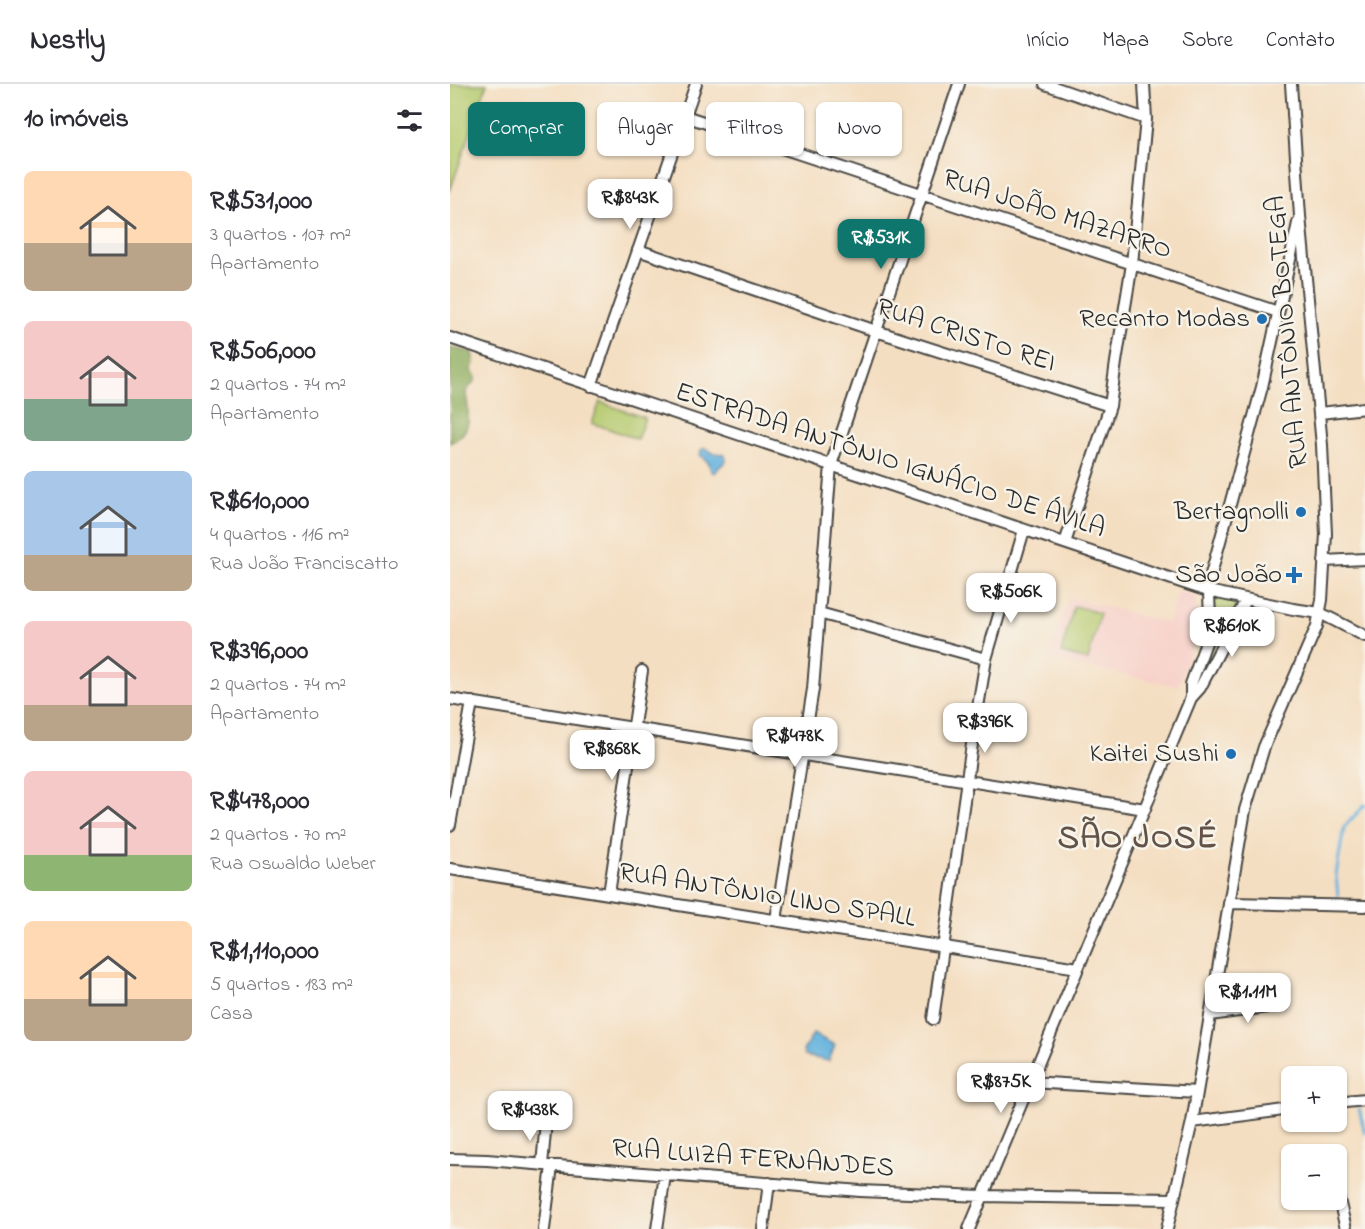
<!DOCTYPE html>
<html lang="pt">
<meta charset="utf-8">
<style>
:root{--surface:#fff;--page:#f2f2f3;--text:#2b2b33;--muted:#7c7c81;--line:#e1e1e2;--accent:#0f766e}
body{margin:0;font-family:"Indie Flower",sans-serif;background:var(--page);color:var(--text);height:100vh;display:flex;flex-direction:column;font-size:22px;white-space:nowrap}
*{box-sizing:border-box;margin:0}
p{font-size:20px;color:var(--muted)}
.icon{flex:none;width:33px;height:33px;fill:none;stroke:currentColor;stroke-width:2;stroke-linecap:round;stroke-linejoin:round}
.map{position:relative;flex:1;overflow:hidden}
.side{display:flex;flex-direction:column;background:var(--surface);width:450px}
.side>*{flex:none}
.hud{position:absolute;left:18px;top:18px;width:570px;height:54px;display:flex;gap:12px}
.tools{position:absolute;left:831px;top:982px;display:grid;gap:12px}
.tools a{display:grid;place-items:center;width:66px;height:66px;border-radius:9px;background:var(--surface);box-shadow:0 2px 4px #0004;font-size:30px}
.price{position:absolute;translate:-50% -51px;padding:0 14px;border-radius:12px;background:#fff;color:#222;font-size:20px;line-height:39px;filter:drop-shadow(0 2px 3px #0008)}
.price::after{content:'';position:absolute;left:50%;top:36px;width:18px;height:14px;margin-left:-9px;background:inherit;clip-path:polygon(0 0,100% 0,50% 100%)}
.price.current{background:var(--accent);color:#fff}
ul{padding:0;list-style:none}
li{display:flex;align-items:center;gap:18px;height:150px;padding:0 24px}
li span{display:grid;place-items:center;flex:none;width:168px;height:120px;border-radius:9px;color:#555}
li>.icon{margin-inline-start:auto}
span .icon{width:72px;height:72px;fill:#fffc;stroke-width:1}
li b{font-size:26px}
h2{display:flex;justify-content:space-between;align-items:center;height:72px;padding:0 24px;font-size:26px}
.pill{padding:0 21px;border-radius:9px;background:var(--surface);box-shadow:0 2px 4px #0004;font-size:21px;line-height:54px}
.pill.current{background:var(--accent);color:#fff}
header{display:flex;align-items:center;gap:36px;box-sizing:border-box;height:84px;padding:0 30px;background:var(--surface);border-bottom:2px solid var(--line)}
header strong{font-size:28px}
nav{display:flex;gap:33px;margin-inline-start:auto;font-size:21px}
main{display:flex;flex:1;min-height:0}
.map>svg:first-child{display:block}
.built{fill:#f7d0c9}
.green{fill:#b5ca6e;stroke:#707a4c;stroke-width:1.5}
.forest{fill:#90ae61;stroke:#5e6c46;stroke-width:1.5}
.water{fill:#63b2de;stroke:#476e84;stroke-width:1.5}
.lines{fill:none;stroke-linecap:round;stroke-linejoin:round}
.stream{stroke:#63b2de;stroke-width:3}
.minor-casing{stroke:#494642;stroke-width:14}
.minor{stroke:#fff;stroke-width:10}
.poi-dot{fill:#1f6fb2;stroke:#f7f3e8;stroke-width:2}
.labels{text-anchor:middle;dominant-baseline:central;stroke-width:5;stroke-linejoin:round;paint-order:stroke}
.street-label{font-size:27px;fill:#2b2b2b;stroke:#f7f3e8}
.poi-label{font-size:27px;fill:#2b2b2b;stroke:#f7f3e8;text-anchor:end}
.district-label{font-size:33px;font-weight:bold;letter-spacing:1.5px;fill:#625247;stroke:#f7f3e8}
</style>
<header>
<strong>Nestly</strong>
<nav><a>Início</a><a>Mapa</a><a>Sobre</a><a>Contato</a></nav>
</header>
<main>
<section class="side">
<h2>10 imóveis<svg class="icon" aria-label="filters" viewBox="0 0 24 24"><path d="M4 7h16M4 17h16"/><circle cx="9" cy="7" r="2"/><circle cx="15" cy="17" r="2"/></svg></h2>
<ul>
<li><span style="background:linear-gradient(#ffd9b3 60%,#b9a48a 0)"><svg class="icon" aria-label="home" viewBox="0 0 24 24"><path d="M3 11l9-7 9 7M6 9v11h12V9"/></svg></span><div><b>R$531,000</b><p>3 quartos · 107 m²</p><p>Apartamento</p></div></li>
<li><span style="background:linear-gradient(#f6c9c9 65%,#7fa58c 0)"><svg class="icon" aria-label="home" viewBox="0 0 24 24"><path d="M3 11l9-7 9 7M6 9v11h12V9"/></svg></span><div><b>R$506,000</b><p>2 quartos · 74 m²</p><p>Apartamento</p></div></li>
<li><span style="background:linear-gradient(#a9c7e8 70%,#b9a48a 0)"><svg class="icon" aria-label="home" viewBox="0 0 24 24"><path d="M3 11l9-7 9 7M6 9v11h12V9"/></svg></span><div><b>R$610,000</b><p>4 quartos · 116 m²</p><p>Rua João Franciscatto</p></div></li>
<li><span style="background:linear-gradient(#f6c9c9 70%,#b9a48a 0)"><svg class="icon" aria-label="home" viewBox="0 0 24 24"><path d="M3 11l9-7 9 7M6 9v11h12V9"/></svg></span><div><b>R$396,000</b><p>2 quartos · 74 m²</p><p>Apartamento</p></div></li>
<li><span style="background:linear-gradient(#f6c9c9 70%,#8fb573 0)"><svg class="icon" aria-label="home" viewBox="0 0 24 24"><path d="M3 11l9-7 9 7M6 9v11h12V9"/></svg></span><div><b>R$478,000</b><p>2 quartos · 70 m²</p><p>Rua Oswaldo Weber</p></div></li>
<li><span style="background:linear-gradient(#ffd9b3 65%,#b9a48a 0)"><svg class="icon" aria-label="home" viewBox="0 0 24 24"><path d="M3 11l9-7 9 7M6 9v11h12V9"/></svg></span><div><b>R$1,110,000</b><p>5 quartos · 183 m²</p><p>Casa</p></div></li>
</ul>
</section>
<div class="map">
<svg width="915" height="1145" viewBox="0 0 915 1145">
<rect width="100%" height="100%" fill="#f7f3e8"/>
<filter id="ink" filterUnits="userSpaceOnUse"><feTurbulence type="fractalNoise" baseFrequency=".0167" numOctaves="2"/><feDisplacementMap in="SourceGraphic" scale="12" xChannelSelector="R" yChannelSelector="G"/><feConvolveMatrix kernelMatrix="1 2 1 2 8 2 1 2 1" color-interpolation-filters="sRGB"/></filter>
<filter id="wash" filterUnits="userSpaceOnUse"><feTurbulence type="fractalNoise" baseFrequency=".008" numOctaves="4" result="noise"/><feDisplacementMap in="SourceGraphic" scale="24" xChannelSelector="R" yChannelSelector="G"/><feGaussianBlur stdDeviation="1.35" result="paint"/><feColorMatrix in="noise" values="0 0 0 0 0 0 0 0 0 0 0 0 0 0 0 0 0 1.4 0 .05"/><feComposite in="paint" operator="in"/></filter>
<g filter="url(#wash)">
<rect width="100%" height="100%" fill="#f4dec1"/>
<path class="built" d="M 728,507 L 745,511 L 748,545 L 728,602 L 597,575 L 619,513 L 718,539 Z"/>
<path class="green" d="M 0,0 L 37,0 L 0,107 Z
M 150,318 L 195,334 L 187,355 L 142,339 Z
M 767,514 L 786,519 L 786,522 L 751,592 L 764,548 L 763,515 Z
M 624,522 L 650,529 L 638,576 L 611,569 Z"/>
<path class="forest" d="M 0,264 L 22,268 L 24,280 L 21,286 L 25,291 L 25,297 L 16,307 C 18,330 25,347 0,359 Z"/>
<path class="water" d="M 255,364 L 263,369 L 274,370 L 276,375 L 275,379 L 270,382 L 265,389 L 261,387 L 259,379 L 250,371 L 251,366 Z
M 363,950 L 385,961 L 379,977 L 355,972 L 353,967 Z"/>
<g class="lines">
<path class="stream" d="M 888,813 L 886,791 L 894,743 L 915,721
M 909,1025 L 915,1049"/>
</g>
</g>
<g filter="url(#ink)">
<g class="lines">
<defs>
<path id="minor" d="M 595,0 L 696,35
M 235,32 L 828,228
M 188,166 L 426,247 L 660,322
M 0,254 L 758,507 L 843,525 L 870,529 L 915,552
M 141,302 L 246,0
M 870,329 L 915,324
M 615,459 L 660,322 L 666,278 L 682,180 L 696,35 L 694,0
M 874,477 L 915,475
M 369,529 L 536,575
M 741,614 L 741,600 L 759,550 C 762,531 757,513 760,494 L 812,303 L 848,139
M 0,615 L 695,725
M 527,629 L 536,575 L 574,446
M 0,741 L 22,618
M 0,785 L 628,884
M 159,810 L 192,587
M 779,819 L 915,822
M 326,836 L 363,605 L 381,381 L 509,0
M 760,931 L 832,921
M 483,935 L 525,639
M 580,998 L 747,1008
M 886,1019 L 915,1016
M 742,1038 L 842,1025
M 0,1075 L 37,1076 L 410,1107 L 532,1112 L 724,1115
M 92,1081 L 96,1037
M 886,1103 L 896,1145
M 94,1145 L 102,1082
M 207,1145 L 215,1091
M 313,1145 L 319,1099
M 519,1145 L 741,614 L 750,604 L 796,516
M 717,1145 L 742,1038 L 795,726 L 814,663 L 867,542 L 872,516 L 876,450 L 872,361 L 850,132 L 841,0"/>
</defs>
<use href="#minor" class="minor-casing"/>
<use href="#minor" class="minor"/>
</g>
</g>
<g class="poi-dot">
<circle cx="812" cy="235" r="6"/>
<circle cx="851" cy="428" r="6"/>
<path d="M841 482h6v6h6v6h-6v6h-6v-6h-6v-6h6z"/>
<circle cx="781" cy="670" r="6"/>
</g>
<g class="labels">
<g class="street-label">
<text transform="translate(607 131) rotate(18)">RUA JOÃO MAZARRO</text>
<text transform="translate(838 248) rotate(-95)">RUA ANTÔNIO BOTEGA</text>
<text transform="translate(516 252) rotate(18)">RUA CRISTO REI</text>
<text transform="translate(440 377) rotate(18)">ESTRADA ANTÔNIO IGNÁCIO DE ÁVILA</text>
<text transform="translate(317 812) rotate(9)">RUA ANTÔNIO LINO SPALL</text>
<text transform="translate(303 1075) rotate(4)">RUA LUIZA FERNANDES</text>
</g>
<g class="poi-label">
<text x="800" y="235">Recanto Modas</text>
<text x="839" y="428">Bertagnolli</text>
<text x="832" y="491">São João</text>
<text x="769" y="670">Kaitei Sushi</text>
</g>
<g class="district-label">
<text x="688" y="755">SÃO JOSÉ</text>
</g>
</g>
</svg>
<div class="tools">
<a>+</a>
<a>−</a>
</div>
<b class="price" style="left:180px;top:146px">R$843K</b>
<b class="price current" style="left:431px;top:186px">R$531K</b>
<b class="price" style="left:561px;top:540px">R$506K</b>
<b class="price" style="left:782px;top:574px">R$610K</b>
<b class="price" style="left:535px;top:670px">R$396K</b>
<b class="price" style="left:345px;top:684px">R$478K</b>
<b class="price" style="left:162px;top:697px">R$868K</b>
<b class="price" style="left:798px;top:940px">R$1.11M</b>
<b class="price" style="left:551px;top:1030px">R$875K</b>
<b class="price" style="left:80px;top:1058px">R$438K</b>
<div class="hud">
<a class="pill current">Comprar</a>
<a class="pill">Alugar</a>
<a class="pill">Filtros</a>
<a class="pill">Novo</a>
</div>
</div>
</main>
